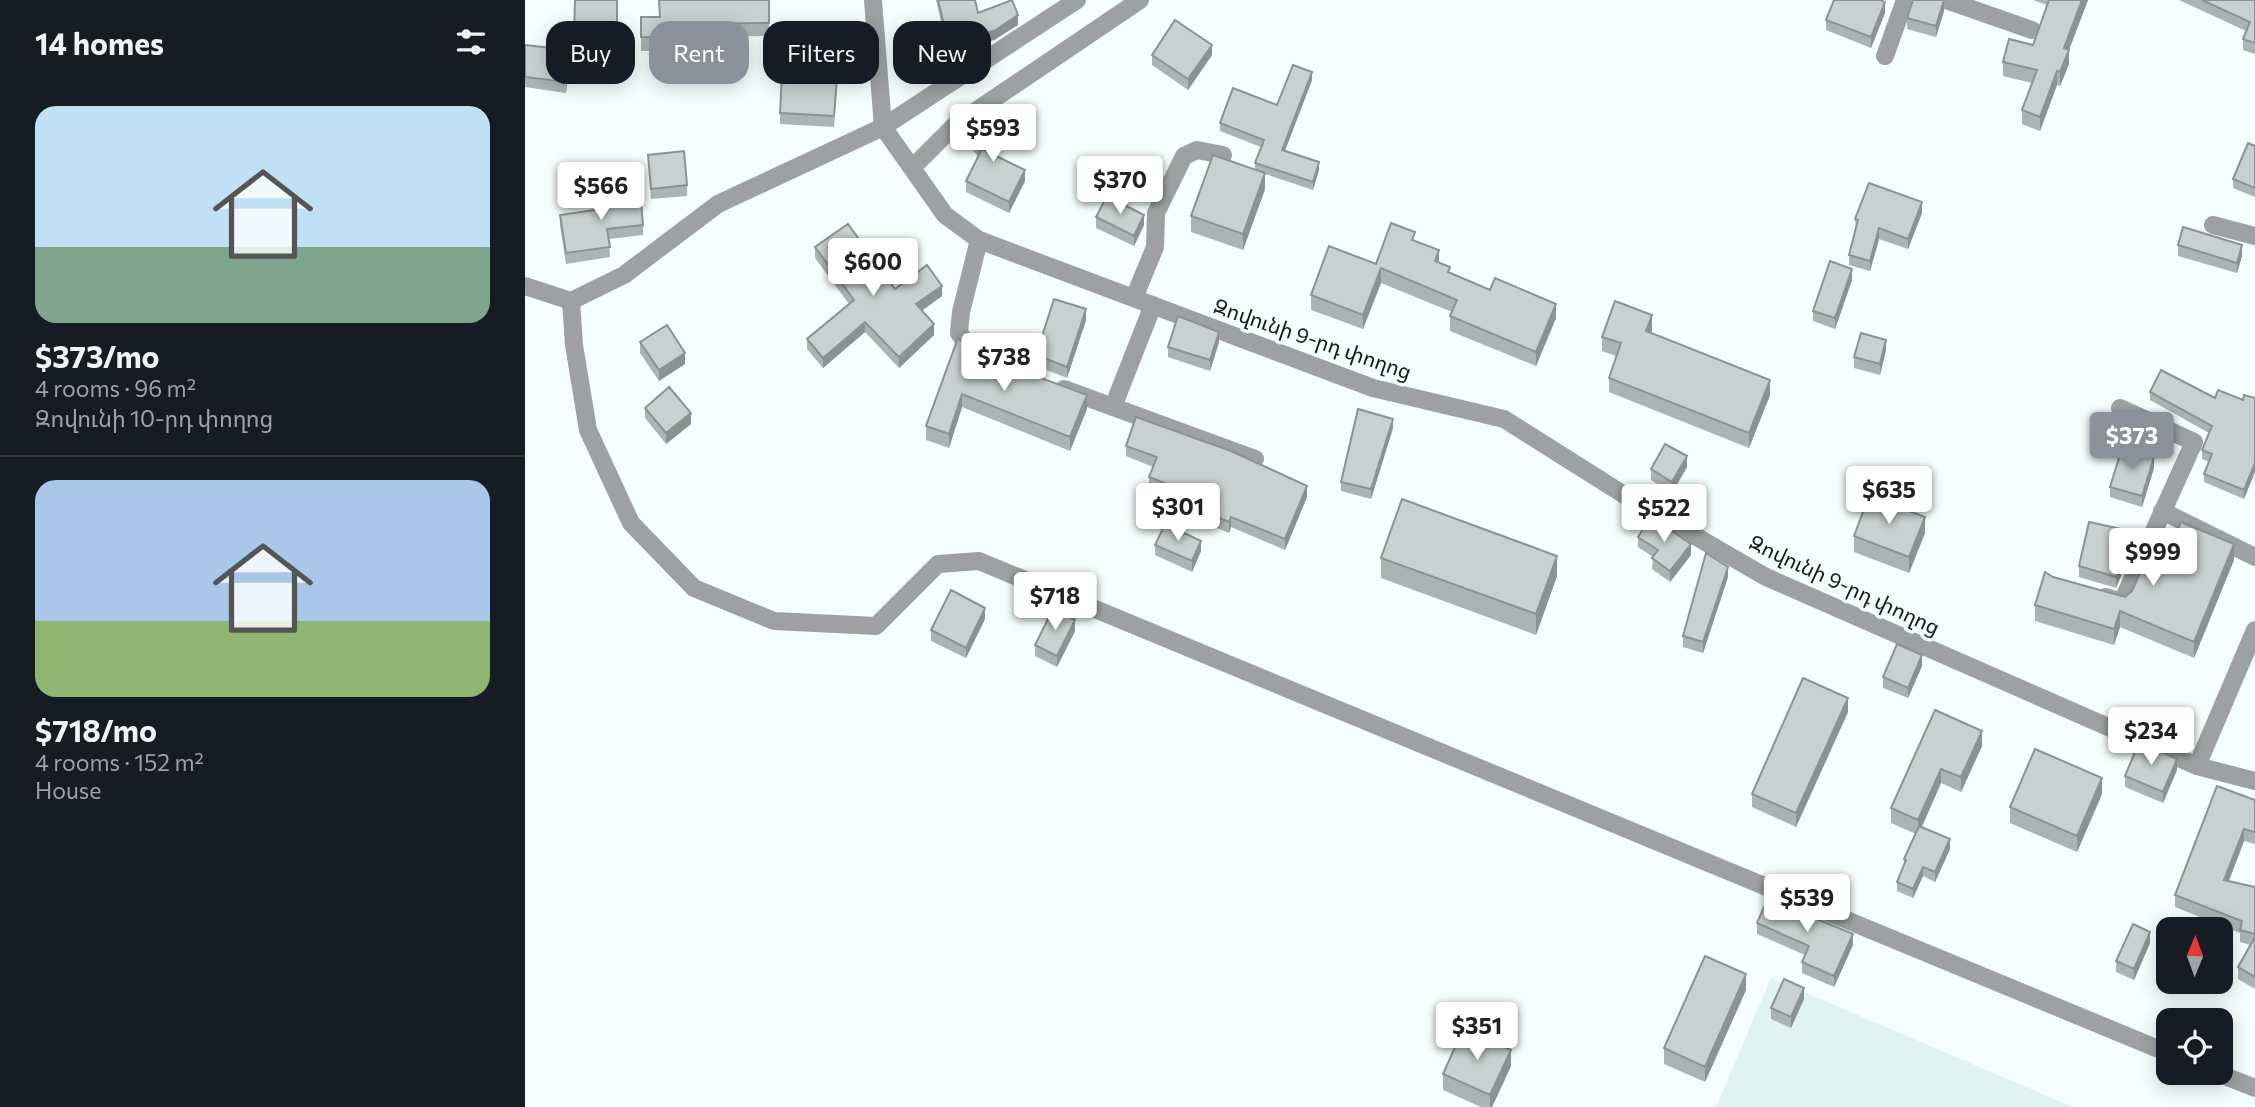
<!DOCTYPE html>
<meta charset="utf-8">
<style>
:root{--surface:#171b24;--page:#20242c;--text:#f1f3f6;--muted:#9ea1a6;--line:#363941;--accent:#8c9099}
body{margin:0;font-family:Commissioner,"Noto Sans Armenian",sans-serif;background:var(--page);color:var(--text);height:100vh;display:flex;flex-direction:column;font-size:26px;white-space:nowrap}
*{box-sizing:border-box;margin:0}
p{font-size:23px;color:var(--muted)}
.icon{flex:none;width:38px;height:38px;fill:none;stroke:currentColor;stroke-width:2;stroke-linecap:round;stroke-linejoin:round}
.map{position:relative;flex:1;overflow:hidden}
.details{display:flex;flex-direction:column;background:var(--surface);width:525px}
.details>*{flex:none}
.hud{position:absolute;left:21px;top:21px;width:665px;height:63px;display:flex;gap:14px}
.needle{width:46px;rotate:1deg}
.fabs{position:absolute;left:1631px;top:917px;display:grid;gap:14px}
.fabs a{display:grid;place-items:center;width:77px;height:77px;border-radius:14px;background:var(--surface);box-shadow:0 4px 18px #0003;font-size:35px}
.price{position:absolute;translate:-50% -60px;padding:0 16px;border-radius:7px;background:#fff;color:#222;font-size:23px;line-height:46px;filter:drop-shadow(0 2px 4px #0008)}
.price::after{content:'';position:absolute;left:50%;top:42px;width:21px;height:16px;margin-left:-10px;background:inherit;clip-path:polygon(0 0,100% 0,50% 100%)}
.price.active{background:var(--accent);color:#fff}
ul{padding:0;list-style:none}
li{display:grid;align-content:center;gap:14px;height:371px;padding:0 35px}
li+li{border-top:2px solid var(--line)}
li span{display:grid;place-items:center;height:217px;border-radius:21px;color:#555}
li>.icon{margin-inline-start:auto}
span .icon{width:126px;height:126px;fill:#fffc;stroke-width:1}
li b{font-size:30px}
h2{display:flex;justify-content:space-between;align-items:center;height:84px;padding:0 35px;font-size:30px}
.chip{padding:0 24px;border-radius:21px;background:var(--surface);box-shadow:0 4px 18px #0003;font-size:24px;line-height:63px}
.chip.active{background:var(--accent);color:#fff}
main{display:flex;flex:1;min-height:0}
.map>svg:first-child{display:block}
.built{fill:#e0f3f0}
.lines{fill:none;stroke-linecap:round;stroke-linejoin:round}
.minor{stroke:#9da1a1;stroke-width:18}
.tertiary{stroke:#9da1a1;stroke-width:18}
.wall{fill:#acb4b3}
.shaded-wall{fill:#8c9292}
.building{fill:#c8d1d0;stroke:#8c9292;stroke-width:2}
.labels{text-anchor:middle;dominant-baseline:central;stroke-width:7;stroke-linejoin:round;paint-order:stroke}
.street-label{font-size:21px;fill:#181b1b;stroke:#f4fefc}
</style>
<main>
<section class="details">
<h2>14 homes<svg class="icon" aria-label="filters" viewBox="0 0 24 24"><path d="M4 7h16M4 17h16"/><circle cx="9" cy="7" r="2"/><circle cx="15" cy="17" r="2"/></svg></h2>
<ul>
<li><span style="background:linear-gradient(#bfe0f5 65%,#7fa58c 0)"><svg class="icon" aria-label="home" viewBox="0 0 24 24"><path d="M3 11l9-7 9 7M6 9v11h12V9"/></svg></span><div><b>$373/mo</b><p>4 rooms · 96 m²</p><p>Զովունի 10-րդ փողոց</p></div></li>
<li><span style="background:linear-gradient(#a9c7e8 65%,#8fb573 0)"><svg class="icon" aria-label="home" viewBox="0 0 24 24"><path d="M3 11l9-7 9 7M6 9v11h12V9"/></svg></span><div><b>$718/mo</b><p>4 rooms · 152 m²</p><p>House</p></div></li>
</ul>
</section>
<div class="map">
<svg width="1730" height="1107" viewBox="0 0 1730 1107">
<rect width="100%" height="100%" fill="#f4fefc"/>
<path class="built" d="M 1246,978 L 1548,1107 L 1191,1107 Z"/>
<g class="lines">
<path class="minor" d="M 1421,0 L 1507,30
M 1360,56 L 1380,0
M 358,127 L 420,215 L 454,240 L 848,388 L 979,419 L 1101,496 L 1241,577 L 1672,766 L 1730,781
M 387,168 L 430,125 L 615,0
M 1688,225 L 1730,236
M 454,240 L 436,312 L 434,333 L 446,350 L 464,359
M 609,298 L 630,247 L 631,213 L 659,156 L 672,150 L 698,155
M 46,301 L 49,345 L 63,430 L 106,523 L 169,588 L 249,621 L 351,626 L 413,564 L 454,561 L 1643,1053
M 539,389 L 730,459
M 588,407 L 628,305
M 1637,511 L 1730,557
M 1581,597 L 1597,602 L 1669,442 L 1595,408
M 1672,766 L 1730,630
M 1692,1073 L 1730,1088"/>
<path class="tertiary" d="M 348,0 L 358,127
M 0,286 L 46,301 L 99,275 L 193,204 L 358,127 L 552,0"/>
</g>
<path class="wall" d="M 50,0 L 92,0 L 92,44 L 49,44 Z
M 244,0 L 244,36 L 171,37 L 171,51 L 116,51 L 116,17 L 134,17 Z
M 411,0 L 450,0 L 453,13 L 493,25 L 469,40 L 423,52 Z
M 1508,0 L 1563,0 L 1544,50 L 1544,64 L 1535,86 L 1532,85 L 1515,131 L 1497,124 L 1497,110 L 1507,83 L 1478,76 L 1478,62 L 1508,45 L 1522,5 Z
M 1654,0 L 1730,0 L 1730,54 L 1718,50 L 1718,39 L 1721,31 Z
M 1419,11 L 1411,37 L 1382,29 L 1382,18 Z
M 1360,13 L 1346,48 L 1301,30 L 1301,20 Z
M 0,45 L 44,61 L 41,93 L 0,87 Z
M 627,55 L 687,55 L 663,90 L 627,65 Z
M 787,80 L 760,151 L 794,170 L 788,190 L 740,174 L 740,189 L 718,250 L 666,232 L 666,216 L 730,169 L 730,163 L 736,147 L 695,131 L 695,123 L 752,105 Z
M 312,88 L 309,127 L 255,124 L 255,113 Z
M 443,134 L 480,141 L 465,153 L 500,181 L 484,213 L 441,192 L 441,181 L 453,156 L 443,145 Z
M 1730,146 L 1730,197 L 1708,188 L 1708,179 Z
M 123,155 L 162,185 L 162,196 L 126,199 Z
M 81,195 L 118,225 L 118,235 L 84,239 L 85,257 L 41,264 L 35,225 L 35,215 L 82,208 Z
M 1397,213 L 1383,249 L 1354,239 L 1345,271 L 1324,265 L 1324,255 L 1331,230 L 1330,219 Z
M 571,217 L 619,225 L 609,246 L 571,228 Z
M 890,241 L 925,273 L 1031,318 L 1011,366 L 925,331 L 925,316 L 927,312 L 856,283 L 838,329 L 786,310 L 786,295 L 851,264 Z
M 1653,245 L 1717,256 L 1712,273 L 1653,256 Z
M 290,247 L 370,289 L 417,296 L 396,311 L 409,335 L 374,368 L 340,332 L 298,368 L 282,349 L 282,339 L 324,304 L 290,258 Z
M 1327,280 L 1310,329 L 1288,321 L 1288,311 Z
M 561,320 L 542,378 L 511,366 L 511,355 Z
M 1127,330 L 1126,333 L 1245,395 L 1224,448 L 1084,392 L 1084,378 L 1091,356 L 1077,351 L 1077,337 Z
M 115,342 L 160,364 L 134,381 L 115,353 Z
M 694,342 L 685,371 L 643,357 L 643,347 Z
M 441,346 L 562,409 L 545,451 L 437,407 L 424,448 L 401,440 L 401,426 Z
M 1361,350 L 1355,375 L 1329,368 L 1329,357 Z
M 1625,392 L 1718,400 L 1730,398 L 1719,499 L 1679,482 L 1679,474 L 1684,462 L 1677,459 L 1677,450 L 1684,433 L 1625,400 Z
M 120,408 L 166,424 L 141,444 L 120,418 Z
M 868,428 L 846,499 L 816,491 L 816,482 Z
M 601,446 L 782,497 L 760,550 L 706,527 L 704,533 L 682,524 L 683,511 L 624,488 L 624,477 L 628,467 L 601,456 Z
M 1162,467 L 1147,493 L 1126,480 L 1126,469 Z
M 1629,468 L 1617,507 L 1585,497 L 1585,487 Z
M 1400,533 L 1384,573 L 1329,552 L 1329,536 Z
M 1113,537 L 1166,555 L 1145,582 L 1127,569 L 1128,557 L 1113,547 Z
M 1601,541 L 1595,565 L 1596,576 L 1591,588 L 1554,577 L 1554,566 Z
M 630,545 L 676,551 L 667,572 L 630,555 Z
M 1644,552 L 1709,560 L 1669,658 L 1595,627 L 1589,645 L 1510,621 L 1510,605 L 1528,577 L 1600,597 L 1628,574 Z
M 856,558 L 1032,576 L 1011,635 L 856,578 Z
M 1203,577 L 1178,653 L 1158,647 L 1158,636 Z
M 460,619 L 441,658 L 406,641 L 406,630 Z
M 550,631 L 532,667 L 510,656 L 510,645 Z
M 1397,666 L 1383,698 L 1358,688 L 1358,677 Z
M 1410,710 L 1457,746 L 1436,792 L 1416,783 L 1397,827 L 1425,849 L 1410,882 L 1398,876 L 1388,898 L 1372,891 L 1372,882 L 1379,864 L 1379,859 L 1391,834 L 1366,823 L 1366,808 Z
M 1323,712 L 1271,827 L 1227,807 L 1227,794 Z
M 1652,770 L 1638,803 L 1600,787 L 1600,776 Z
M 1577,794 L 1552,852 L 1485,823 L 1485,807 Z
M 1730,800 L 1730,844 L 1719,841 L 1704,881 L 1730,887 L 1730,989 L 1713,979 L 1713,967 L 1725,945 L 1715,942 L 1715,933 L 1650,907 L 1650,895 Z
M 1270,909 L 1328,945 L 1309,987 L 1277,973 L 1277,962 L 1280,955 L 1232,934 L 1232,923 Z
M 1625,943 L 1609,980 L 1591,972 L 1591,961 Z
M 1221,990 L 1180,1082 L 1139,1064 L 1139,1048 Z
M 1279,999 L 1266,1028 L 1246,1019 L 1246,1008 Z
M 986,1066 L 967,1107 L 956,1107 L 918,1090 L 918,1074 Z"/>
<path class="shaded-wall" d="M 1419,0 L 1419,11 L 1411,37 L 1411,26 Z
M 1557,0 L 1563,0 L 1540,60 L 1544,50 L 1544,64 L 1535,86 L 1535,72 L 1539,48 Z
M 1360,2 L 1360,13 L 1346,48 L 1346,37 Z
M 493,15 L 493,25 L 469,40 L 423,52 L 423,42 Z
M 687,45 L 687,55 L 663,90 L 663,79 Z
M 44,50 L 44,61 L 41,93 L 41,82 Z
M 1532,71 L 1532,85 L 1515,131 L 1515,117 Z
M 787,72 L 787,80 L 757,158 L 757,150 Z
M 480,130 L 480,141 L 457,160 L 457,149 Z
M 794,162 L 794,170 L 788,190 L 788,182 Z
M 500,170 L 500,181 L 484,213 L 484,202 Z
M 740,173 L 740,189 L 718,250 L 718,234 Z
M 1397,202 L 1397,213 L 1383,249 L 1383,239 Z
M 619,215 L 619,225 L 609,246 L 609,236 Z
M 1354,228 L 1354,239 L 1345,271 L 1345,261 Z
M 1717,245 L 1717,256 L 1712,273 L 1712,263 Z
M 914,250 L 914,265 L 910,261 Z
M 856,268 L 856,283 L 838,329 L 838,315 Z
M 1327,269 L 1327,280 L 1310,329 L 1310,318 Z
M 417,286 L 417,296 L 391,315 L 391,304 Z
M 1031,304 L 1031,318 L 1011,366 L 1011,352 Z
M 561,309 L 561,320 L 542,378 L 542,367 Z
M 1127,315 L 1127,330 L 1121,346 L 1121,331 Z
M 340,322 L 340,332 L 298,368 L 298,358 Z
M 409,324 L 409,335 L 374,368 L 374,357 Z
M 694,332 L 694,342 L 685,371 L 685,360 Z
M 1361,340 L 1361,350 L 1355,375 L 1355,364 Z
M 160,353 L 160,364 L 134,381 L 134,370 Z
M 1245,380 L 1245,395 L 1224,448 L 1224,433 Z
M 437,394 L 437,407 L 424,448 L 424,434 Z
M 562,395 L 562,409 L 545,451 L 545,437 Z
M 166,413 L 166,424 L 141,444 L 141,433 Z
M 868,419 L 868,428 L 846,499 L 846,489 Z
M 1162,456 L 1162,467 L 1147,493 L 1147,482 Z
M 1629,457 L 1629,468 L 1617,507 L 1617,496 Z
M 1730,463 L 1730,472 L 1719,499 L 1719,490 Z
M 782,486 L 782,497 L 760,550 L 760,539 Z
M 706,517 L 706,527 L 704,533 L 704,522 Z
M 1400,517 L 1400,533 L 1384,573 L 1384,557 Z
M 1601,530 L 1601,541 L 1594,569 L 1596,565 L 1596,576 L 1591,588 L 1591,577 Z
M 676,541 L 676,551 L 667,572 L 667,561 Z
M 1166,544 L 1166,555 L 1145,582 L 1145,571 Z
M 1709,544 L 1709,560 L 1669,658 L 1669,642 Z
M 1032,556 L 1032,576 L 1011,635 L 1011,614 Z
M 1203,567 L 1203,577 L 1178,653 L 1178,642 Z
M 460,608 L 460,619 L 441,658 L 441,648 Z
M 1595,611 L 1595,627 L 1589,645 L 1589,629 Z
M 550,620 L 550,631 L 532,667 L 532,656 Z
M 1397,655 L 1397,666 L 1383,698 L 1383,688 Z
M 1323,698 L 1323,712 L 1271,827 L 1271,813 Z
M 1457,731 L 1457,746 L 1436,792 L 1436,777 Z
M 1652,759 L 1652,770 L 1638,803 L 1638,792 Z
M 1416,769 L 1416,783 L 1393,835 L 1393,820 Z
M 1577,778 L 1577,794 L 1552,852 L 1552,836 Z
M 1719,829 L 1719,841 L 1699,893 L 1699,880 Z
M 1425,839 L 1425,849 L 1410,882 L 1410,872 Z
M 1398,867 L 1398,876 L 1388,898 L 1388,889 Z
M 1625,932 L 1625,943 L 1609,980 L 1609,969 Z
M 1328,934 L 1328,945 L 1309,987 L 1309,976 Z
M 1221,974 L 1221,990 L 1180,1082 L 1180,1067 Z
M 1279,988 L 1279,999 L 1266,1028 L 1266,1017 Z
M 986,1050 L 986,1066 L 967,1107 L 965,1107 L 965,1095 Z"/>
<path class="building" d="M 50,0 L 92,0 L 92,33 L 49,33 Z
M 134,0 L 244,0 L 244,23 L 171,24 L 171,38 L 116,37 L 116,17 L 135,17 Z
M 413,0 L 450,0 L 453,13 L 487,0 L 493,15 L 469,31 L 423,42 Z
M 1309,0 L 1355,0 L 1360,2 L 1346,37 L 1301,20 Z
M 1388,0 L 1419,0 L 1411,26 L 1382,18 Z
M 1524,0 L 1557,0 L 1539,48 L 1544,50 L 1535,72 L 1532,71 L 1515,117 L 1497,110 L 1512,70 L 1478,62 L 1484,39 L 1508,45 Z
M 1677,0 L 1730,0 L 1730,43 L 1718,39 L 1725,22 Z
M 650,20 L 687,45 L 663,79 L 627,55 Z
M 0,45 L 44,50 L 41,82 L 0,77 Z
M 768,65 L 787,72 L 757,150 L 794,162 L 788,182 L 730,163 L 739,140 L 695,123 L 708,88 L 752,105 Z
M 257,74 L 312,77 L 309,116 L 255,113 Z
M 467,115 L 480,130 L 457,149 L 500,170 L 484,202 L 441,181 L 457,149 L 443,134 Z
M 1723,143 L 1730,146 L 1730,188 L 1708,179 Z
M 159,151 L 162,185 L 126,189 L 123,155 Z
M 688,155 L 740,173 L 718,234 L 666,216 Z
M 1344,183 L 1397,202 L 1383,239 L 1354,228 L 1345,261 L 1324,255 L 1333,220 L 1330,219 Z
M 115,191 L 118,225 L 82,229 L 85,247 L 41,253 L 35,215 L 83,208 L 81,195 Z
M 582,196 L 619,215 L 609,236 L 571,217 Z
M 866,223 L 890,232 L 887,240 L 914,250 L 910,261 L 925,267 L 923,272 L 965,290 L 970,278 L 1031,304 L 1011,352 L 925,316 L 932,300 L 856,268 L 838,315 L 786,295 L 804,246 L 851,264 Z
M 323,224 L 370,289 L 402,265 L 417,286 L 391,304 L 409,324 L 374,357 L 340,322 L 298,358 L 282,339 L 329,300 L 290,247 Z
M 1658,227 L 1717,245 L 1712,263 L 1653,245 Z
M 1305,261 L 1327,269 L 1310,318 L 1288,311 Z
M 529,299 L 561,309 L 542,367 L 511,355 Z
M 1090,301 L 1127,315 L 1121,331 L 1245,380 L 1224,433 L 1084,378 L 1096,343 L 1077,337 Z
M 653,316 L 694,332 L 685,360 L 643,347 Z
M 142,325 L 160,353 L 134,370 L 115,342 Z
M 1336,333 L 1361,340 L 1355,364 L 1329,357 Z
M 433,338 L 441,346 L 470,361 L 562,395 L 545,437 L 437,394 L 424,434 L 401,426 Z
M 1636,370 L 1690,398 L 1693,390 L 1718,400 L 1719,395 L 1730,398 L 1730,463 L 1719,490 L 1679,474 L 1687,454 L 1677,450 L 1687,426 L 1625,392 Z
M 144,387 L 166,413 L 141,433 L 120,408 Z
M 833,409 L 868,419 L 846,489 L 816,482 Z
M 611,417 L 706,451 L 782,486 L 760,539 L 706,517 L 704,522 L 682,513 L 687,501 L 624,477 L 632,457 L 601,446 Z
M 1140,444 L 1162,456 L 1147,482 L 1126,469 Z
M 1597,448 L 1629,457 L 1617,496 L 1585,487 Z
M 1344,496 L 1400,517 L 1384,557 L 1329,536 Z
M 877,499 L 1032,556 L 1011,614 L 856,558 Z
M 1126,517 L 1166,544 L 1145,571 L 1127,558 L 1133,550 L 1113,537 Z
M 1564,522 L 1601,530 L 1593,564 L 1596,565 L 1591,577 L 1554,566 Z
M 1656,522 L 1709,544 L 1669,642 L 1595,611 L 1589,629 L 1510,605 L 1520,572 L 1528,577 L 1600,597 L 1607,591 L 1617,569 L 1628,574 L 1638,550 L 1644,552 Z
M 640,524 L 676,541 L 667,561 L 630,545 Z
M 1181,553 L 1203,567 L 1178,642 L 1158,636 Z
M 426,590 L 460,608 L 441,648 L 406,630 Z
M 528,609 L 550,620 L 532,656 L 510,645 Z
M 1372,644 L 1397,655 L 1383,688 L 1358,677 Z
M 1278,678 L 1323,698 L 1271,813 L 1227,794 Z
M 1410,710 L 1457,731 L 1436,777 L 1416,769 L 1393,820 L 1366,808 Z
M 1614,742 L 1652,759 L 1638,792 L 1600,776 Z
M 1510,749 L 1577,778 L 1552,836 L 1485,807 Z
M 1692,786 L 1730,800 L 1730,832 L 1719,829 L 1699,880 L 1730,887 L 1730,934 L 1715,930 L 1717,921 L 1650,895 Z
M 1394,826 L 1425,839 L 1410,872 L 1398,867 L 1388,889 L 1372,882 L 1381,860 L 1379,859 Z
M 1245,893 L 1270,904 L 1268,909 L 1328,934 L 1309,976 L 1277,962 L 1284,946 L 1232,923 Z
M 1608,924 L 1625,932 L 1609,969 L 1591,961 Z
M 1730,937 L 1730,977 L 1713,967 Z
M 1180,956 L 1221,974 L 1180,1067 L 1139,1048 Z
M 1259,979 L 1279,988 L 1266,1017 L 1246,1008 Z
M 938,1029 L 986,1050 L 965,1095 L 918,1074 Z"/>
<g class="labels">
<g class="street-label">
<text transform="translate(788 338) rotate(19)">Զովունի 9-րդ փողոց</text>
<text transform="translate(1320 584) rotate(25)">Զովունի 9-րդ փողոց</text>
</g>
</g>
</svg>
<div class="fabs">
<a><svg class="needle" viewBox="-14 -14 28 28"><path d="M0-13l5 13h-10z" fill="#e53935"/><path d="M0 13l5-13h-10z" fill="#9ea1a6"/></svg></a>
<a><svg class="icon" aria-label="locate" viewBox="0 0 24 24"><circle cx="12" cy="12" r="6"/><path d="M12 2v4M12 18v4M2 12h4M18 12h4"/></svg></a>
</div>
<b class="price" style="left:468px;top:164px">$593</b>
<b class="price" style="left:595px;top:216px">$370</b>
<b class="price" style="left:76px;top:222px">$566</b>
<b class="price" style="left:348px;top:298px">$600</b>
<b class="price" style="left:479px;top:393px">$738</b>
<b class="price active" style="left:1607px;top:472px">$373</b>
<b class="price" style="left:1364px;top:526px">$635</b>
<b class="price" style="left:653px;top:543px">$301</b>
<b class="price" style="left:1139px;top:544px">$522</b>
<b class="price" style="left:1628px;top:588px">$999</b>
<b class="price" style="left:530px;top:632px">$718</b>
<b class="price" style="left:1626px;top:767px">$234</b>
<b class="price" style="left:1282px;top:934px">$539</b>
<b class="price" style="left:952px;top:1062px">$351</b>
<div class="hud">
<a class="chip">Buy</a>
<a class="chip active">Rent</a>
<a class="chip">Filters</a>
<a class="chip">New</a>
</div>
</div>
</main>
